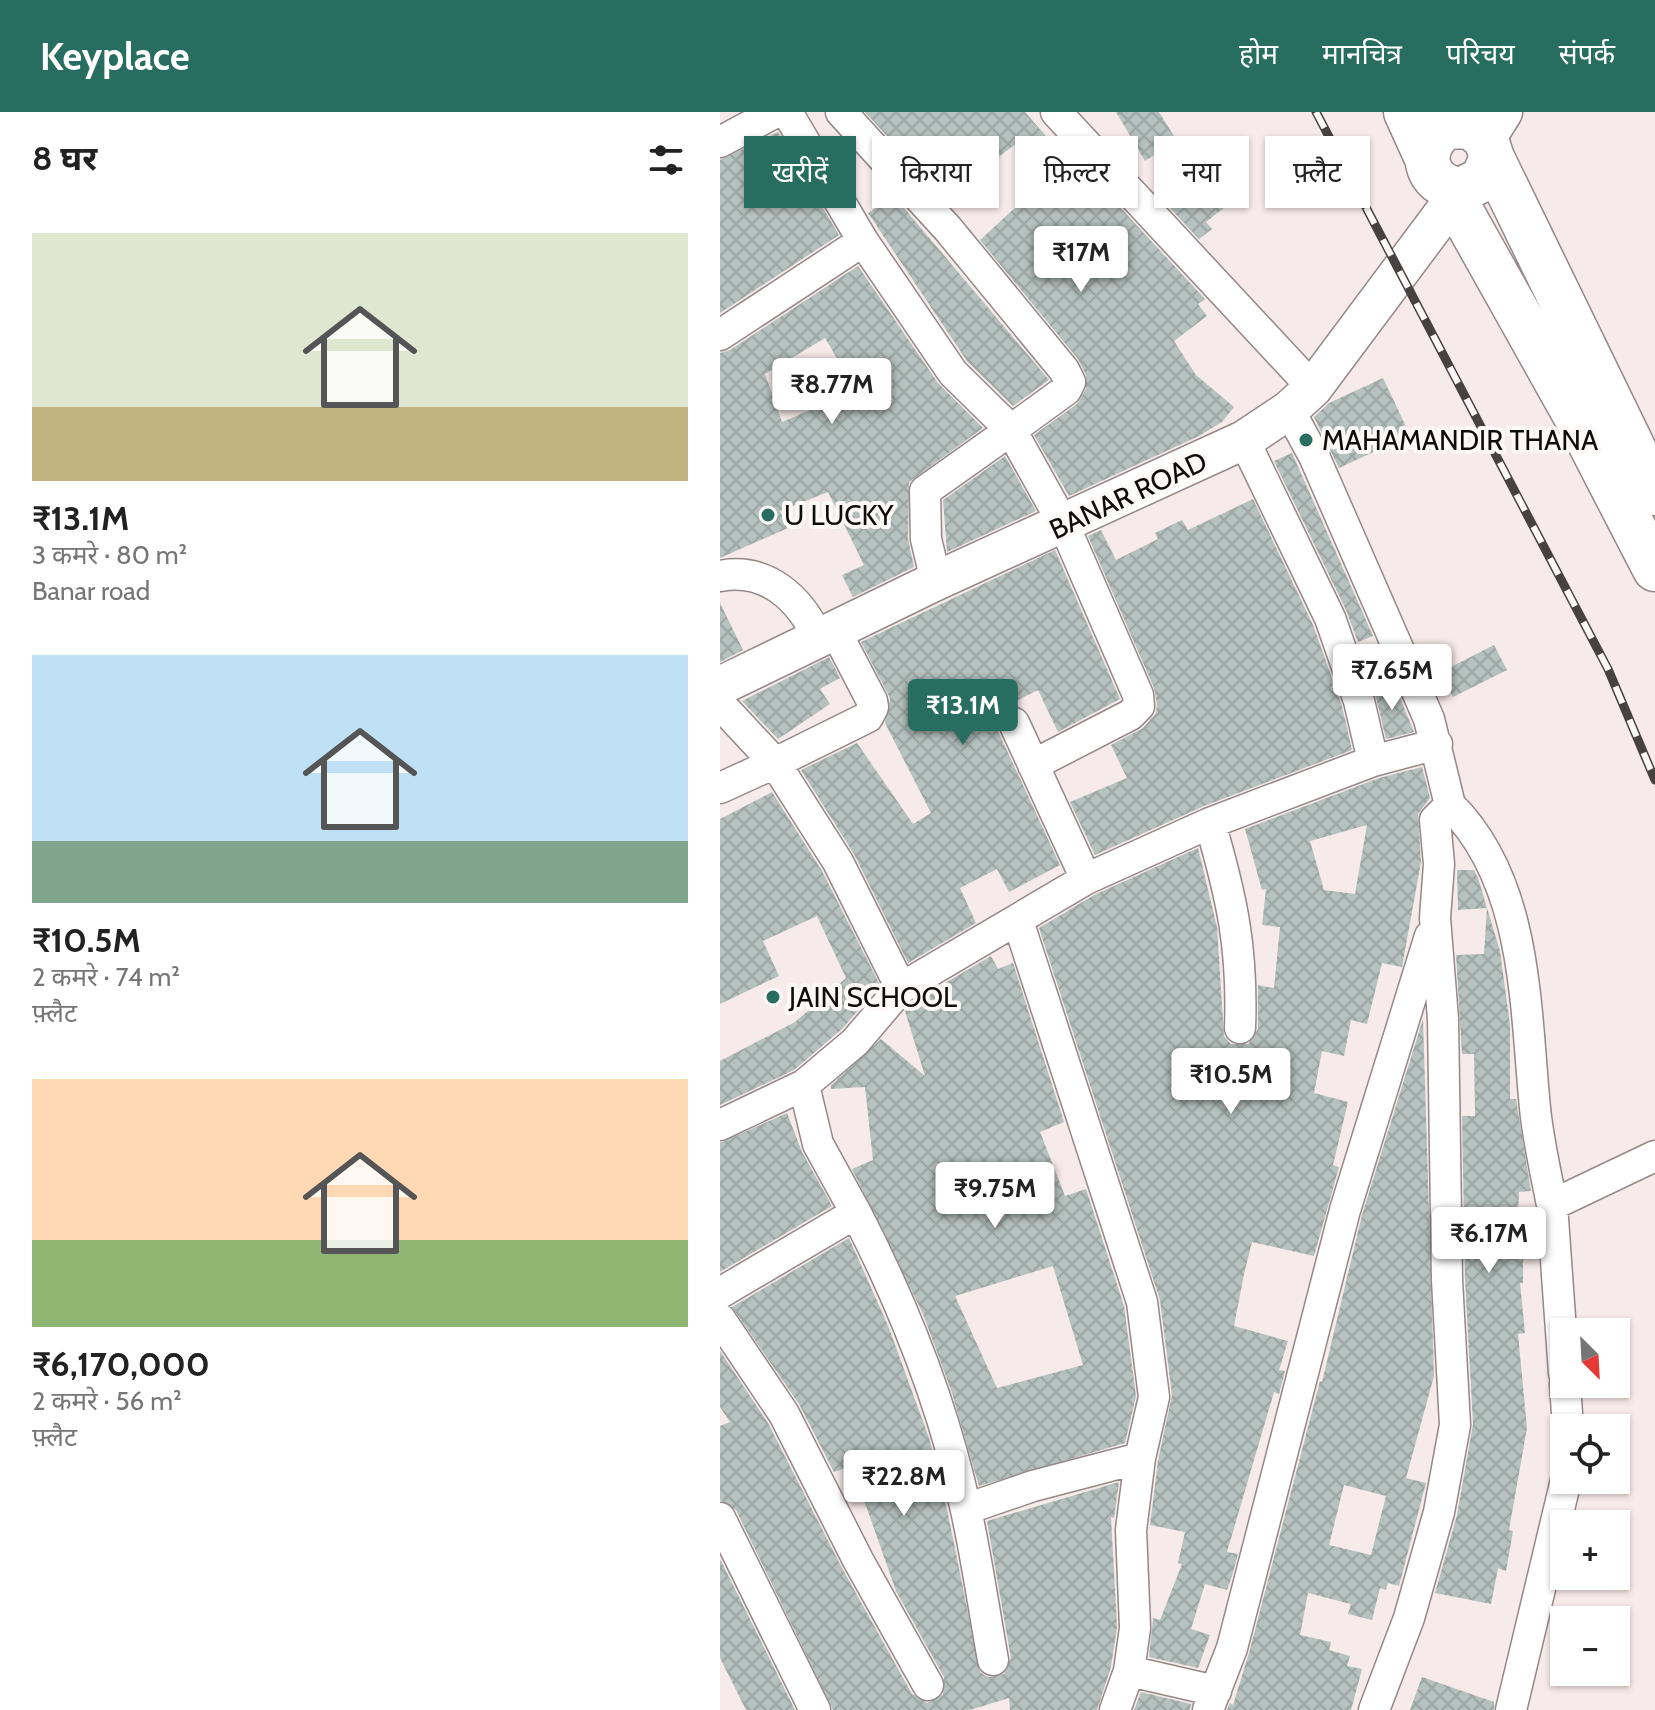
<!DOCTYPE html>
<html lang="hi">
<meta charset="utf-8">
<style>
:root{--surface:#fff;--page:#f2f2f2;--text:#222;--muted:#767676;--accent:#276d60}
body{margin:0;font-family:Cabin,"Noto Sans Devanagari",sans-serif;background:var(--page);color:var(--text);height:100vh;display:flex;flex-direction:column;font-size:30px;white-space:nowrap}
*{box-sizing:border-box;margin:0}
p{font-size:26px;color:var(--muted)}
.icon{flex:none;width:44px;height:44px;fill:none;stroke:currentColor;stroke-width:2;stroke-linecap:round;stroke-linejoin:round}
.map{position:relative;flex:1;overflow:hidden}
.sheet{display:flex;flex-direction:column;background:var(--surface);width:720px}
.sheet>*{flex:none}
.banner{position:absolute;left:24px;top:24px;width:760px;height:72px;display:flex;gap:16px}
.needle{width:52px;rotate:156deg}
.controls{position:absolute;left:830px;top:1206px;display:grid;gap:16px}
.controls a{display:grid;place-items:center;width:80px;height:80px;border-radius:0px;background:var(--surface);box-shadow:0 2px 6px #0004;font-size:40px}
.price{position:absolute;translate:-50% -68px;padding:0 18px;border-radius:8px;background:#fff;color:#222;font-size:26px;line-height:52px;filter:drop-shadow(0 2px 4px #0008)}
.price::after{content:'';position:absolute;left:50%;top:48px;width:24px;height:18px;margin-left:-12px;background:inherit;clip-path:polygon(0 0,100% 0,50% 100%)}
.price.on{background:var(--accent);color:#fff}
ul{padding:0;list-style:none}
li{display:grid;align-content:center;gap:16px;height:424px;padding:0 32px}
li span{display:grid;place-items:center;height:248px;border-radius:0px;color:#555}
li>.icon{margin-inline-start:auto}
span .icon{width:144px;height:144px;fill:#fffc;stroke-width:1}
li b{font-size:34px}
h2{display:flex;justify-content:space-between;align-items:center;height:96px;padding:0 32px;font-size:34px}
.tag{padding:0 28px;border-radius:0px;background:var(--surface);box-shadow:0 2px 6px #0004;font-size:28px;line-height:72px}
.tag.on{background:var(--accent);color:#fff}
header{display:flex;align-items:center;gap:48px;box-sizing:border-box;height:112px;padding:0 40px;background:var(--accent);color:#fff}
header strong{font-size:38px}
nav{display:flex;gap:44px;margin-inline-start:auto;font-size:28px}
main{display:flex;flex:1;min-height:0}
.map>svg:first-child{display:block}
.building{fill:url(#building-cross-hatch);fill-rule:evenodd}
.lines{fill:none;stroke-linecap:round;stroke-linejoin:round}
.minor-casing{stroke:#948888;stroke-width:33}
.tertiary-casing{stroke:#948888;stroke-width:41}
.trunk-casing{stroke:#948888;stroke-width:47}
.minor{stroke:#fff;stroke-width:30}
.tertiary{stroke:#fff;stroke-width:38}
.trunk{stroke:#fff;stroke-width:44}
.rail-casing{stroke:#474141;stroke-width:9}
.rail{stroke:#fef9f9;stroke-width:6;stroke-dasharray:18;stroke-linecap:butt}
.poi-dot{fill:#276d60;stroke:#fef9f9;stroke-width:3}
.labels{text-anchor:middle;dominant-baseline:central;stroke-width:8;stroke-linejoin:round;paint-order:stroke}
.poi-label{font-size:28px;fill:#100c0c;stroke:#fef9f9;text-anchor:start}
.street-label{font-size:28px;fill:#100c0c;stroke:#fef9f9}
</style>
<header>
<strong>Keyplace</strong>
<nav><a>होम</a><a>मानचित्र</a><a>परिचय</a><a>संपर्क</a></nav>
</header>
<main>
<section class="sheet">
<h2>8 घर<svg class="icon" aria-label="filters" viewBox="0 0 24 24"><path d="M4 7h16M4 17h16"/><circle cx="9" cy="7" r="2"/><circle cx="15" cy="17" r="2"/></svg></h2>
<ul>
<li><span style="background:linear-gradient(#dfe7d0 70%,#c2b280 0)"><svg class="icon" aria-label="home" viewBox="0 0 24 24"><path d="M3 11l9-7 9 7M6 9v11h12V9"/></svg></span><div><b>₹13.1M</b><p>3 कमरे · 80 m²</p><p>Banar road</p></div></li>
<li><span style="background:linear-gradient(#bfe0f5 75%,#7fa58c 0)"><svg class="icon" aria-label="home" viewBox="0 0 24 24"><path d="M3 11l9-7 9 7M6 9v11h12V9"/></svg></span><div><b>₹10.5M</b><p>2 कमरे · 74 m²</p><p>फ़्लैट</p></div></li>
<li><span style="background:linear-gradient(#ffd9b3 65%,#8fb573 0)"><svg class="icon" aria-label="home" viewBox="0 0 24 24"><path d="M3 11l9-7 9 7M6 9v11h12V9"/></svg></span><div><b>₹6,170,000</b><p>2 कमरे · 56 m²</p><p>फ़्लैट</p></div></li>
</ul>
</section>
<div class="map">
<svg width="935" height="1598" viewBox="0 0 935 1598">
<defs>
<pattern id="building-cross-hatch" width="8" height="8" patternUnits="userSpaceOnUse" patternTransform="scale(2)"><rect width="8" height="8" fill="#b5c1be"/><path d="M0 0l8 8M0 8l8-8" fill="none" stroke="#9ba5a2"/></pattern>
</defs>
<rect width="100%" height="100%" fill="#f7eaea"/>
<path class="building" d="M 145,0 L 305,0 L 332,31 L 328,35 L 366,69 L 371,64 L 485,187 L 478,192 L 487,204 L 454,229 L 476,263 L 514,295 L 502,310 L 479,324 L 349,384 L 314,323 L 357,292 L 366,277 L 366,263 L 358,247 L 260,128 L 324,69 L 294,33 L 225,87 Z
M 396,0 L 439,0 L 457,29 L 425,49 Z
M 58,20 L 119,123 L 0,201 L 0,48 Z
M 488,64 L 510,91 L 486,110 L 492,117 L 479,127 L 449,95 Z
M 174,84 L 329,268 L 293,294 L 247,249 L 148,101 Z
M 138,154 L 218,271 L 263,316 L 189,370 L 188,427 L 194,455 L 133,485 L 122,463 L 144,453 L 108,380 L 60,399 L 68,416 L 0,446 L 0,241 L 10,238 ZM 105,226 L 133,273 L 105,289 L 107,291 L 62,310 L 45,262 Z
M 663,266 L 690,323 L 619,356 L 594,305 L 609,291 Z
M 572,341 L 653,524 L 638,530 L 626,498 L 554,349 Z
M 285,344 L 316,399 L 227,440 L 223,388 Z
M 533,387 L 593,513 L 622,594 L 632,638 L 484,694 L 375,743 L 350,690 L 407,666 L 391,633 L 423,616 L 436,601 L 437,592 L 434,576 L 368,424 L 381,418 L 396,448 L 438,427 L 435,421 L 462,408 L 468,418 Z
M 335,438 L 400,587 L 338,620 L 318,578 L 270,602 L 340,753 L 289,780 L 277,757 L 240,776 L 256,811 L 188,851 L 134,742 L 81,658 L 137,631 L 193,712 L 211,701 L 165,611 L 170,586 L 141,530 Z
M 0,491 L 23,538 L 0,550 Z
M 774,533 L 787,558 L 733,585 L 721,560 Z
M 109,545 L 120,566 L 100,577 L 110,592 L 58,627 L 22,589 Z
M 673,569 L 694,620 L 666,627 L 654,577 Z
M 702,655 L 710,686 L 698,702 L 701,750 L 682,855 L 662,851 L 647,912 L 631,908 L 624,944 L 602,939 L 594,981 L 628,990 L 613,1053 L 619,1055 L 594,1144 L 532,1130 L 524,1162 L 514,1214 L 568,1229 L 559,1258 L 565,1259 L 559,1282 L 554,1280 L 507,1440 L 518,1442 L 512,1464 L 507,1478 L 485,1472 L 471,1517 L 490,1523 L 478,1556 L 429,1545 L 433,1506 L 440,1508 L 462,1452 L 458,1451 L 465,1420 L 430,1413 L 438,1349 L 452,1283 L 440,1188 L 319,816 L 374,783 L 478,736 L 497,815 L 504,924 L 511,932 L 528,932 L 538,917 L 538,873 L 554,876 L 560,815 L 542,813 L 546,777 L 542,778 L 525,717 L 659,666 ZM 647,713 L 635,782 L 604,778 L 590,729 Z
M 52,680 L 102,759 L 160,873 L 122,917 L 74,958 L 0,993 L 0,949 L 75,910 L 126,866 L 97,804 L 43,829 L 59,864 L 0,892 L 0,707 Z
M 737,758 L 754,758 L 758,766 L 780,839 L 790,913 L 790,987 L 796,987 L 811,1079 L 799,1080 L 796,1146 L 803,1146 L 803,1171 L 800,1171 L 805,1221 L 798,1222 L 807,1316 L 789,1418 L 793,1419 L 786,1459 L 778,1456 L 771,1492 L 715,1481 L 737,1403 L 753,1312 L 745,1167 L 742,1004 L 755,1004 L 754,942 L 742,942 L 736,843 L 764,842 L 767,796 L 738,798 Z
M 271,844 L 278,857 L 293,851 L 344,1010 L 320,1020 L 345,1084 L 366,1077 L 404,1194 L 416,1284 L 405,1331 L 259,1374 L 231,1278 L 203,1202 L 132,1057 L 153,1048 L 145,975 L 111,977 L 111,973 L 161,927 L 205,964 L 185,899 L 193,890 ZM 333,1154 L 363,1253 L 277,1276 L 235,1184 Z
M 703,907 L 714,1264 L 686,1366 L 706,1371 L 679,1474 L 668,1471 L 666,1478 L 660,1476 L 652,1508 L 628,1502 L 631,1492 L 588,1481 L 580,1523 L 611,1530 L 609,1538 L 630,1544 L 627,1554 L 642,1557 L 631,1598 L 507,1598 L 510,1591 L 513,1593 L 529,1541 L 600,1269 L 602,1270 L 642,1103 ZM 624,1373 L 666,1384 L 651,1443 L 609,1433 Z
M 67,1001 L 82,1040 L 112,1094 L 0,1160 L 0,1031 Z
M 129,1126 L 169,1216 L 209,1326 L 228,1402 L 260,1560 L 268,1565 L 284,1562 L 291,1546 L 267,1409 L 399,1370 L 394,1406 L 391,1405 L 397,1515 L 391,1555 L 377,1598 L 290,1598 L 289,1586 L 250,1598 L 113,1598 L 16,1398 L 0,1388 L 0,1314 L 10,1310 L 0,1295 L 0,1239 L 48,1311 L 122,1456 L 192,1582 L 207,1591 L 223,1583 L 224,1565 L 176,1479 L 132,1354 L 114,1360 L 79,1292 L 12,1195 Z
M 0,1447 L 75,1598 L 26,1598 L 0,1546 Z
M 702,1565 L 774,1590 L 774,1598 L 690,1598 Z
M 421,1580 L 471,1592 L 470,1598 L 414,1598 Z"/>
<g class="lines">
<defs>
<path id="minor" d="M 67,0 L 143,129 L 233,261 L 291,318 L 205,379 L 206,427 L 216,469
M 121,0 L 228,117 L 344,258 L 350,270 L 346,278 L 291,318 L 344,413 L 418,583 L 419,594 L 410,603 L 313,653
M 336,0 L 593,276
M 0,30 L 56,0
M 0,223 L 143,129
M 569,298 L 594,344 L 709,607 L 730,693
M 524,328 L 610,506 L 639,589 L 653,649 L 717,632
M 0,464 C 46,455 80,486 98,526
M 0,592 L 55,651 L 148,605 L 153,595 L 152,589 L 115,518
M 294,611 L 366,767
M 0,676 L 55,651 L 118,750 L 181,876 L 366,767 L 490,711
M 298,809 L 422,1190 L 434,1285 L 420,1346 L 411,1418 L 415,1516 L 409,1559 L 395,1598
M 520,916 C 523,837 512,786 490,711 L 653,649
M 0,1013 L 84,973 L 135,930 L 181,876
M 136,1101 C 184,1194 224,1295 246,1398 C 257,1448 264,1498 273,1548
M 0,1181 L 136,1101 L 98,1032 L 84,973
M 0,1207 L 64,1302 L 138,1448 L 208,1573
M 844,1261 L 832,1093 L 935,1044
M 845,1272 L 848,1316
M 246,1397 L 313,1374 L 420,1346
M 0,1406 L 95,1598
M 409,1559 L 496,1579
M 488,1598 L 512,1536 L 625,1098 L 710,824
M 654,1598 L 689,1506 L 719,1400 L 735,1313 L 727,1168 L 723,907 L 715,806 L 719,752 L 715,708 L 730,693 C 808,770 805,895 815,996 C 818,1028 826,1061 832,1093
M 791,1598 L 846,1368"/>
<path id="tertiary" d="M 766,27 L 783,0
M 0,574 L 216,469 L 524,328 L 569,298 L 593,276 L 734,87"/>
<path id="trunk" d="M 686,0 L 706,44
M 772,46 L 762,68 L 740,78 C 704,73 696,36 726,15 L 750,14 L 766,27 L 772,46 L 935,381
M 728,76 L 858,308 L 935,457"/>
</defs>
<use href="#minor" class="minor-casing"/>
<use href="#tertiary" class="tertiary-casing"/>
<use href="#trunk" class="trunk-casing"/>
<use href="#minor" class="minor"/>
<use href="#tertiary" class="tertiary"/>
<use href="#trunk" class="trunk"/>
<defs>
<path id="rail" d="M 596,0 L 888,557 L 935,668"/>
</defs>
<use href="#rail" class="rail-casing"/>
<use href="#rail" class="rail"/>
</g>
<g class="poi-dot">
<circle cx="586" cy="328" r="8"/>
<circle cx="48" cy="403" r="8"/>
<circle cx="53" cy="885" r="8"/>
</g>
<g class="labels">
<g class="poi-label">
<text x="602" y="328">MAHAMANDIR THANA</text>
<text x="64" y="403">U LUCKY</text>
<text x="69" y="885">JAIN SCHOOL</text>
</g>
<g class="street-label">
<text transform="translate(408 383) rotate(-25)">BANAR ROAD</text>
</g>
</g>
</svg>
<div class="controls">
<a><svg class="needle" viewBox="-14 -14 28 28"><path d="M0-13l5 13h-10z" fill="#e53935"/><path d="M0 13l5-13h-10z" fill="#767676"/></svg></a>
<a><svg class="icon" aria-label="locate" viewBox="0 0 24 24"><circle cx="12" cy="12" r="6"/><path d="M12 2v4M12 18v4M2 12h4M18 12h4"/></svg></a>
<a>+</a>
<a>−</a>
</div>
<b class="price" style="left:361px;top:182px">₹17M</b>
<b class="price" style="left:112px;top:314px">₹8.77M</b>
<b class="price" style="left:672px;top:600px">₹7.65M</b>
<b class="price on" style="left:243px;top:635px">₹13.1M</b>
<b class="price" style="left:511px;top:1004px">₹10.5M</b>
<b class="price" style="left:275px;top:1118px">₹9.75M</b>
<b class="price" style="left:769px;top:1163px">₹6.17M</b>
<b class="price" style="left:184px;top:1406px">₹22.8M</b>
<div class="banner">
<a class="tag on">खरीदें</a>
<a class="tag">किराया</a>
<a class="tag">फ़िल्टर</a>
<a class="tag">नया</a>
<a class="tag">फ़्लैट</a>
</div>
</div>
</main>
